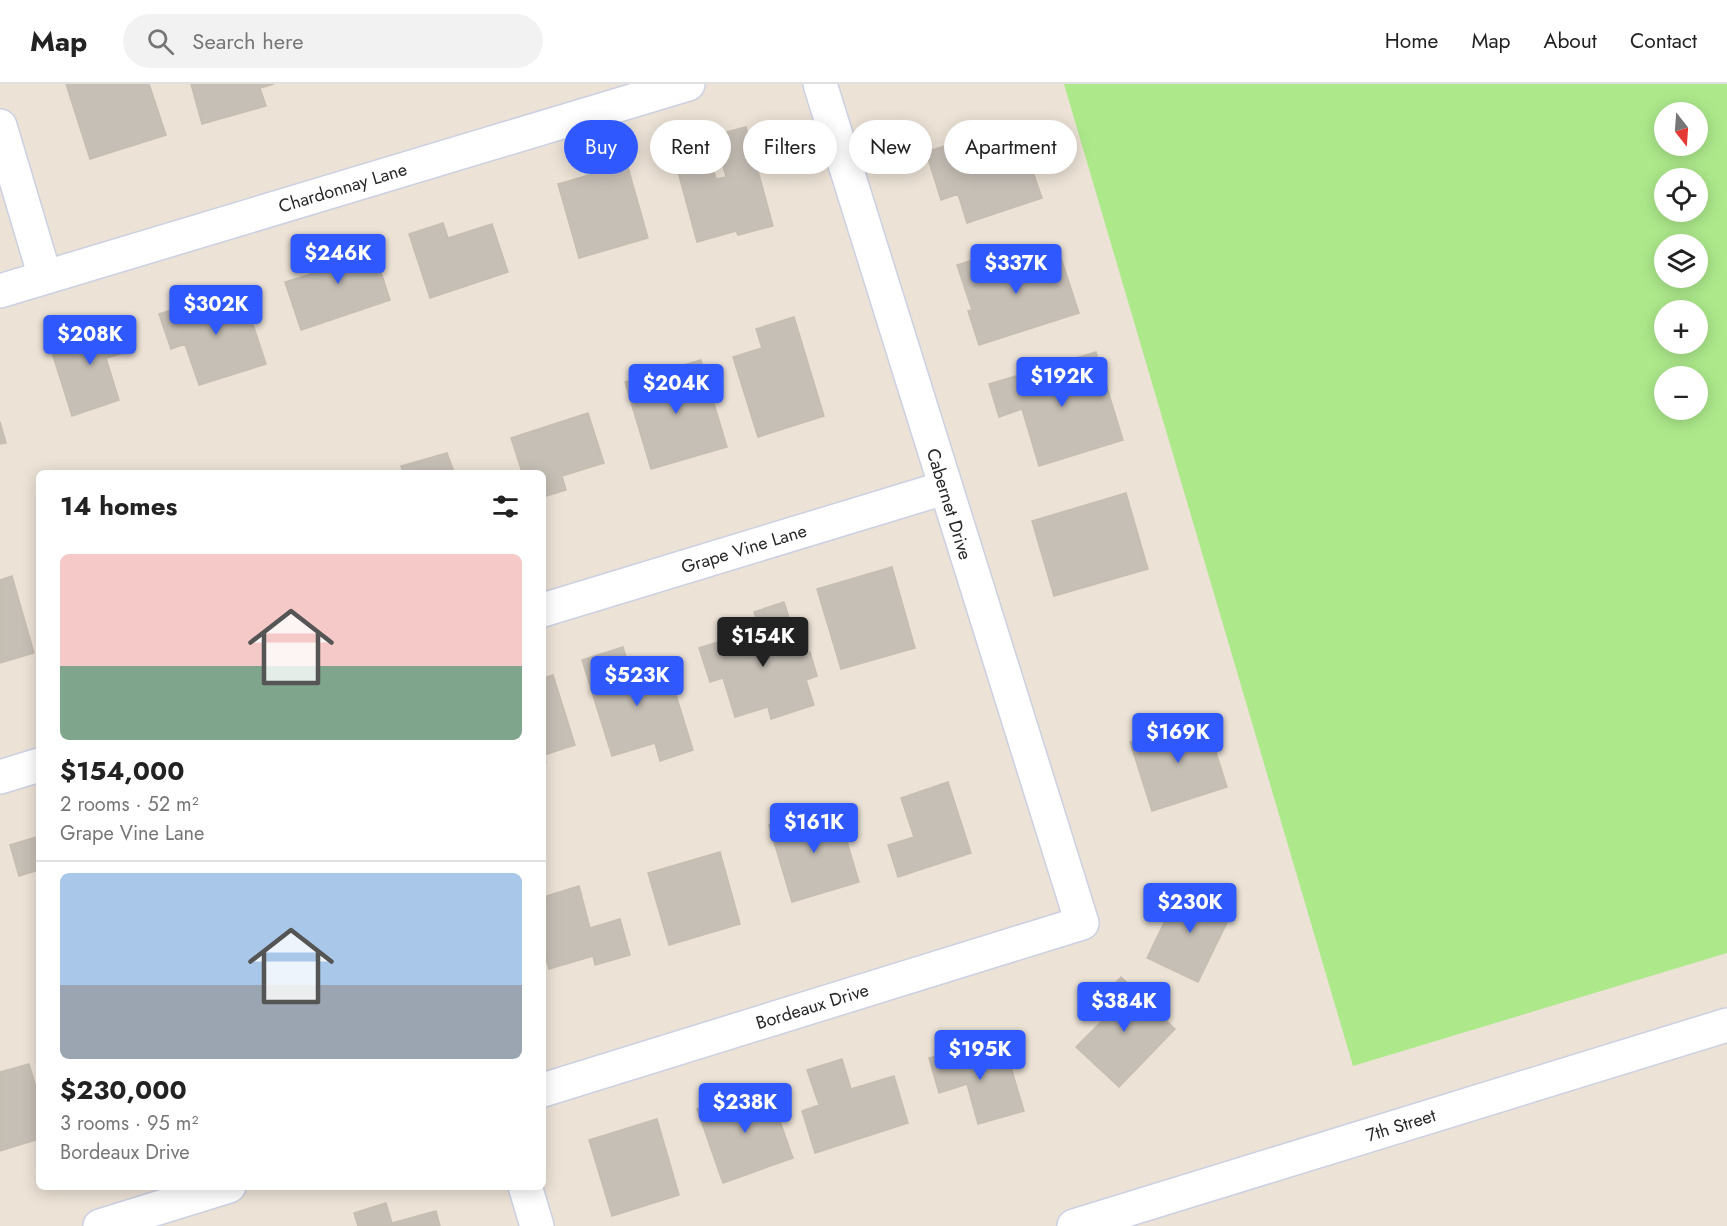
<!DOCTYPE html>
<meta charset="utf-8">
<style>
:root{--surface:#fff;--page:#f2f2f2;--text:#222;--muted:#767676;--line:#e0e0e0;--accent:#2f59ff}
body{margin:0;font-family:Jost,sans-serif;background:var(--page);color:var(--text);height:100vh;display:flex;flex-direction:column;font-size:22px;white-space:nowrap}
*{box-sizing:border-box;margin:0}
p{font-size:20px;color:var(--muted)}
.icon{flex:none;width:33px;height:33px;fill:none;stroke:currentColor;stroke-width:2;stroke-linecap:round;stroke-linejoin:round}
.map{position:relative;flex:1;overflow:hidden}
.side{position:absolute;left:36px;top:386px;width:510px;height:720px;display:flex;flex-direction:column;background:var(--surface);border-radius:9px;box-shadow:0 3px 15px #0003}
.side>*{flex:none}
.banner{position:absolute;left:564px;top:36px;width:570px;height:54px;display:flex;gap:12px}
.needle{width:39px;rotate:163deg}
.fabs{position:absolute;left:1654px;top:18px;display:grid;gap:12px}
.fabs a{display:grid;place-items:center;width:54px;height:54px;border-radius:50%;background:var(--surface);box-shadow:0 3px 15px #0003;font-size:30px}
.price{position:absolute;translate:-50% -51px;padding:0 14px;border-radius:6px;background:var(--accent);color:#fff;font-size:20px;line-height:39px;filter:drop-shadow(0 2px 3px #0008)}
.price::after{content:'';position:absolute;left:50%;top:36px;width:18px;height:14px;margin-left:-9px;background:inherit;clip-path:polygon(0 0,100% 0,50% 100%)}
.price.selected{background:#222;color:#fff}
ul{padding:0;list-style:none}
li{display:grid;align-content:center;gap:12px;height:318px;padding:0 24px}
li+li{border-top:2px solid var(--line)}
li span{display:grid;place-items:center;height:186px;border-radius:9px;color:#555}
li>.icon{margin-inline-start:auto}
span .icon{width:108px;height:108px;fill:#fffc;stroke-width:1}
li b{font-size:26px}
h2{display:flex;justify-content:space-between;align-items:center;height:72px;padding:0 24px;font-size:26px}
.pill{padding:0 21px;border-radius:27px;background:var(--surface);box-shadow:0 3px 15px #0003;font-size:21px;line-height:54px}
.pill.selected{background:var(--accent);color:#fff}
header{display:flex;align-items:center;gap:36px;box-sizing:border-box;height:84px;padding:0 30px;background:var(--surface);border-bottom:2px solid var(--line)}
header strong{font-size:28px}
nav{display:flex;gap:33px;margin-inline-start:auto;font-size:21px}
.search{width:420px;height:54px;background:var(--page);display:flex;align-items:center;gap:15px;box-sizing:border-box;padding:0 21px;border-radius:33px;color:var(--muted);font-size:22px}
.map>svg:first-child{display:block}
.green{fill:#ade98b;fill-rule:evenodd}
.building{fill:#c6bfb6;stroke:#c6beb0;stroke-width:1.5}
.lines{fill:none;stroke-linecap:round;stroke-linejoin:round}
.minor-casing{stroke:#cbd0e2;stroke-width:36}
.minor{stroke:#fff;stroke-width:33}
.labels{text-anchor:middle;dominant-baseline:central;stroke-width:6;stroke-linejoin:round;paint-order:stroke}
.street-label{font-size:18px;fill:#272727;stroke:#fff}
</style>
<header>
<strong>Map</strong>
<div class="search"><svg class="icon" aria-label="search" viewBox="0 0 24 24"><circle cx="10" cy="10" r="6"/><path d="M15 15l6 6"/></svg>Search here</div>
<nav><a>Home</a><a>Map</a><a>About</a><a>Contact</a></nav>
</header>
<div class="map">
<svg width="1727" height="1142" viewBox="0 0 1727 1142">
<rect width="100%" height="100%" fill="#ece2d6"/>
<path class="green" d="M 1064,0 L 1727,0 L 1727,869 L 1353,982 ZM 1665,28 L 1698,28 L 1698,62 L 1665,62 ZM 1665,94 L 1698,94 L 1698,128 L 1665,128 ZM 1665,160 L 1698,160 L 1698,194 L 1665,194 ZM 1665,226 L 1698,226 L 1698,260 L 1665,260 ZM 1665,292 L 1698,292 L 1698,326 L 1665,326 Z"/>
<path class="building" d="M 66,0 L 149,0 L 166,51 L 90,75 Z
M 191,0 L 274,0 L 260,4 L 266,22 L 202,40 Z
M 1009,41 L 1023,84 L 1031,82 L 1042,114 L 967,139 L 958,110 L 941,116 L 926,68 Z
M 746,43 L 773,142 L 738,151 L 736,147 L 697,158 L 677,84 L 711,75 L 716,95 L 726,93 L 715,51 Z
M 627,80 L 648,154 L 579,174 L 558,100 Z
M 443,139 L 448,154 L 492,140 L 508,188 L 430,214 L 409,150 Z
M 370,154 L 390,216 L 301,246 L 285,198 L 314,189 L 309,174 Z
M 1058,165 L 1079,229 L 979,261 L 968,227 L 972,226 L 957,181 L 992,170 L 996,185 Z
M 241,204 L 266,280 L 199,301 L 185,260 L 171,265 L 159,230 Z
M 794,233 L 824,332 L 758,353 L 733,273 L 762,264 L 756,245 Z
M 122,236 L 131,267 L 106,274 L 119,316 L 72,332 L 49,259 Z
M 1096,268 L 1123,356 L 1039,382 L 1022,325 L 999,333 L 989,300 Z
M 701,276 L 727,363 L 651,385 L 625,298 Z
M 588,329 L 604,379 L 562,392 L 566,406 L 543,413 L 543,388 L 522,388 L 511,354 Z
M 0,338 L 6,359 L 0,360 Z
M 447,369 L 454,388 L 403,388 L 401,382 Z
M 1126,409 L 1148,485 L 1054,512 L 1032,437 Z
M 892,483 L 915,564 L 841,585 L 817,505 Z
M 12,492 L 34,569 L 0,579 L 0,496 Z
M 784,518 L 801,571 L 810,568 L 817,592 L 806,596 L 814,621 L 771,635 L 768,623 L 735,633 L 723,594 L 710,598 L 699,564 L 743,550 L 749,570 L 766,565 L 754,528 Z
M 623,563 L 629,584 L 619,587 L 627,612 L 638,609 L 632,589 L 666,579 L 693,666 L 660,677 L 655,659 L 612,672 L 582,576 Z
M 553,591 L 575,661 L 544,671 L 546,679 L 543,680 L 543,594 Z
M 1205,634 L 1227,703 L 1152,727 L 1130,658 Z
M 948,698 L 971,769 L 898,793 L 888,761 L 914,753 L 901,714 Z
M 836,721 L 859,798 L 792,818 L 769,741 Z
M 39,752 L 39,786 L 19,792 L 10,761 Z
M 720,768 L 740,840 L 669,861 L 648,789 Z
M 579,802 L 590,844 L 620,835 L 630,871 L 595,881 L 593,872 L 549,885 L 543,865 L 543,813 Z
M 1182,802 L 1233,826 L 1198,898 L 1147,874 Z
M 1121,893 L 1175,945 L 1119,1003 L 1076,963 L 1107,932 L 1095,920 Z
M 971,962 L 974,972 L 1005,963 L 1024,1027 L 978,1040 L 967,1000 L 939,1009 L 929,974 Z
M 842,975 L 851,1005 L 894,992 L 908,1039 L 815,1069 L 802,1027 L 819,1021 L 807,986 Z
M 29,980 L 39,1013 L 39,1055 L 0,1067 L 0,988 Z
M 767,1001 L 793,1074 L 723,1099 L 697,1025 Z
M 657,1035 L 679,1111 L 612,1132 L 589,1056 Z
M 386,1119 L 392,1139 L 436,1127 L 440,1142 L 358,1142 L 354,1129 Z"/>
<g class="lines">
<defs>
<g id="minor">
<path d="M 0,42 L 45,193"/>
<path id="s1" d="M 0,207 L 688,0"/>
<path id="s2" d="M 543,526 L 944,404"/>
<path d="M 0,693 L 39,681"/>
<path id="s3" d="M 543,1006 L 1082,839 L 820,0"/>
<path d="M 525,1102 L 537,1142"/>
<path d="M 100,1142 L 229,1102"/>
<path id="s4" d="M 1074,1142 L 1727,941"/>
</g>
</defs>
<use href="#minor" class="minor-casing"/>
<use href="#minor" class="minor"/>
</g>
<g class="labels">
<g class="street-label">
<text stroke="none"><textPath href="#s1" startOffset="358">Chardonnay Lane</textPath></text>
<text transform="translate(949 420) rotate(73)">Cabernet Drive</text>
<text stroke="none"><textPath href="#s2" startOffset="210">Grape Vine Lane</textPath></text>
<text stroke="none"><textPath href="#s3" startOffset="282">Bordeaux Drive</textPath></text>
<text stroke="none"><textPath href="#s4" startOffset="342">7th Street</textPath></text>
</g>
</g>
</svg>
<div class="fabs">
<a><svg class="needle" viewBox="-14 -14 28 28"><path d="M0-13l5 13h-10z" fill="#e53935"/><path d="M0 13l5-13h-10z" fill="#767676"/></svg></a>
<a><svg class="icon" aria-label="locate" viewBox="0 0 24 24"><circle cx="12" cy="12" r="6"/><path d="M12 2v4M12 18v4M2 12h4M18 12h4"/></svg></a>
<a><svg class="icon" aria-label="layers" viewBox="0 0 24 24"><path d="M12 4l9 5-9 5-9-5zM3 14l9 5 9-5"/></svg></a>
<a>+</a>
<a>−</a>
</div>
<b class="price" style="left:338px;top:201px">$246K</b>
<b class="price" style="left:1016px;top:211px">$337K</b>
<b class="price" style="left:216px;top:252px">$302K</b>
<b class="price" style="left:90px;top:282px">$208K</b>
<b class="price" style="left:1062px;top:324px">$192K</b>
<b class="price" style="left:676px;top:331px">$204K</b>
<b class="price selected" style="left:763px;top:584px">$154K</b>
<b class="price" style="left:637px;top:623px">$523K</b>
<b class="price" style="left:1178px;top:680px">$169K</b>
<b class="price" style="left:814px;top:770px">$161K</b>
<b class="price" style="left:1190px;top:850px">$230K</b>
<b class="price" style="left:1124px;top:949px">$384K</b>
<b class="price" style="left:980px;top:997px">$195K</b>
<b class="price" style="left:745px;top:1050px">$238K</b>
<div class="banner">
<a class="pill selected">Buy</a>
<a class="pill">Rent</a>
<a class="pill">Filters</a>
<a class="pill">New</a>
<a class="pill">Apartment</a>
</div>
<section class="side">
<h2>14 homes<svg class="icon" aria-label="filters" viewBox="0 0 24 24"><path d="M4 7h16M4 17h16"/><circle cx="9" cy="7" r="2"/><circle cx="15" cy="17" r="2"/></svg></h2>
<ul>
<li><span style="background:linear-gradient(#f6c9c9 60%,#7fa58c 0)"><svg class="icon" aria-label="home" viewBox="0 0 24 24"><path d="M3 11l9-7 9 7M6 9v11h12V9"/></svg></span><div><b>$154,000</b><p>2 rooms · 52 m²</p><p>Grape Vine Lane</p></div></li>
<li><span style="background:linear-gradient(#a9c7e8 60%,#9aa5b1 0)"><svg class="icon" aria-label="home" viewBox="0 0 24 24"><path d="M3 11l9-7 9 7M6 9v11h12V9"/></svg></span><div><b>$230,000</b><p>3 rooms · 95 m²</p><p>Bordeaux Drive</p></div></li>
</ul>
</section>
</div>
